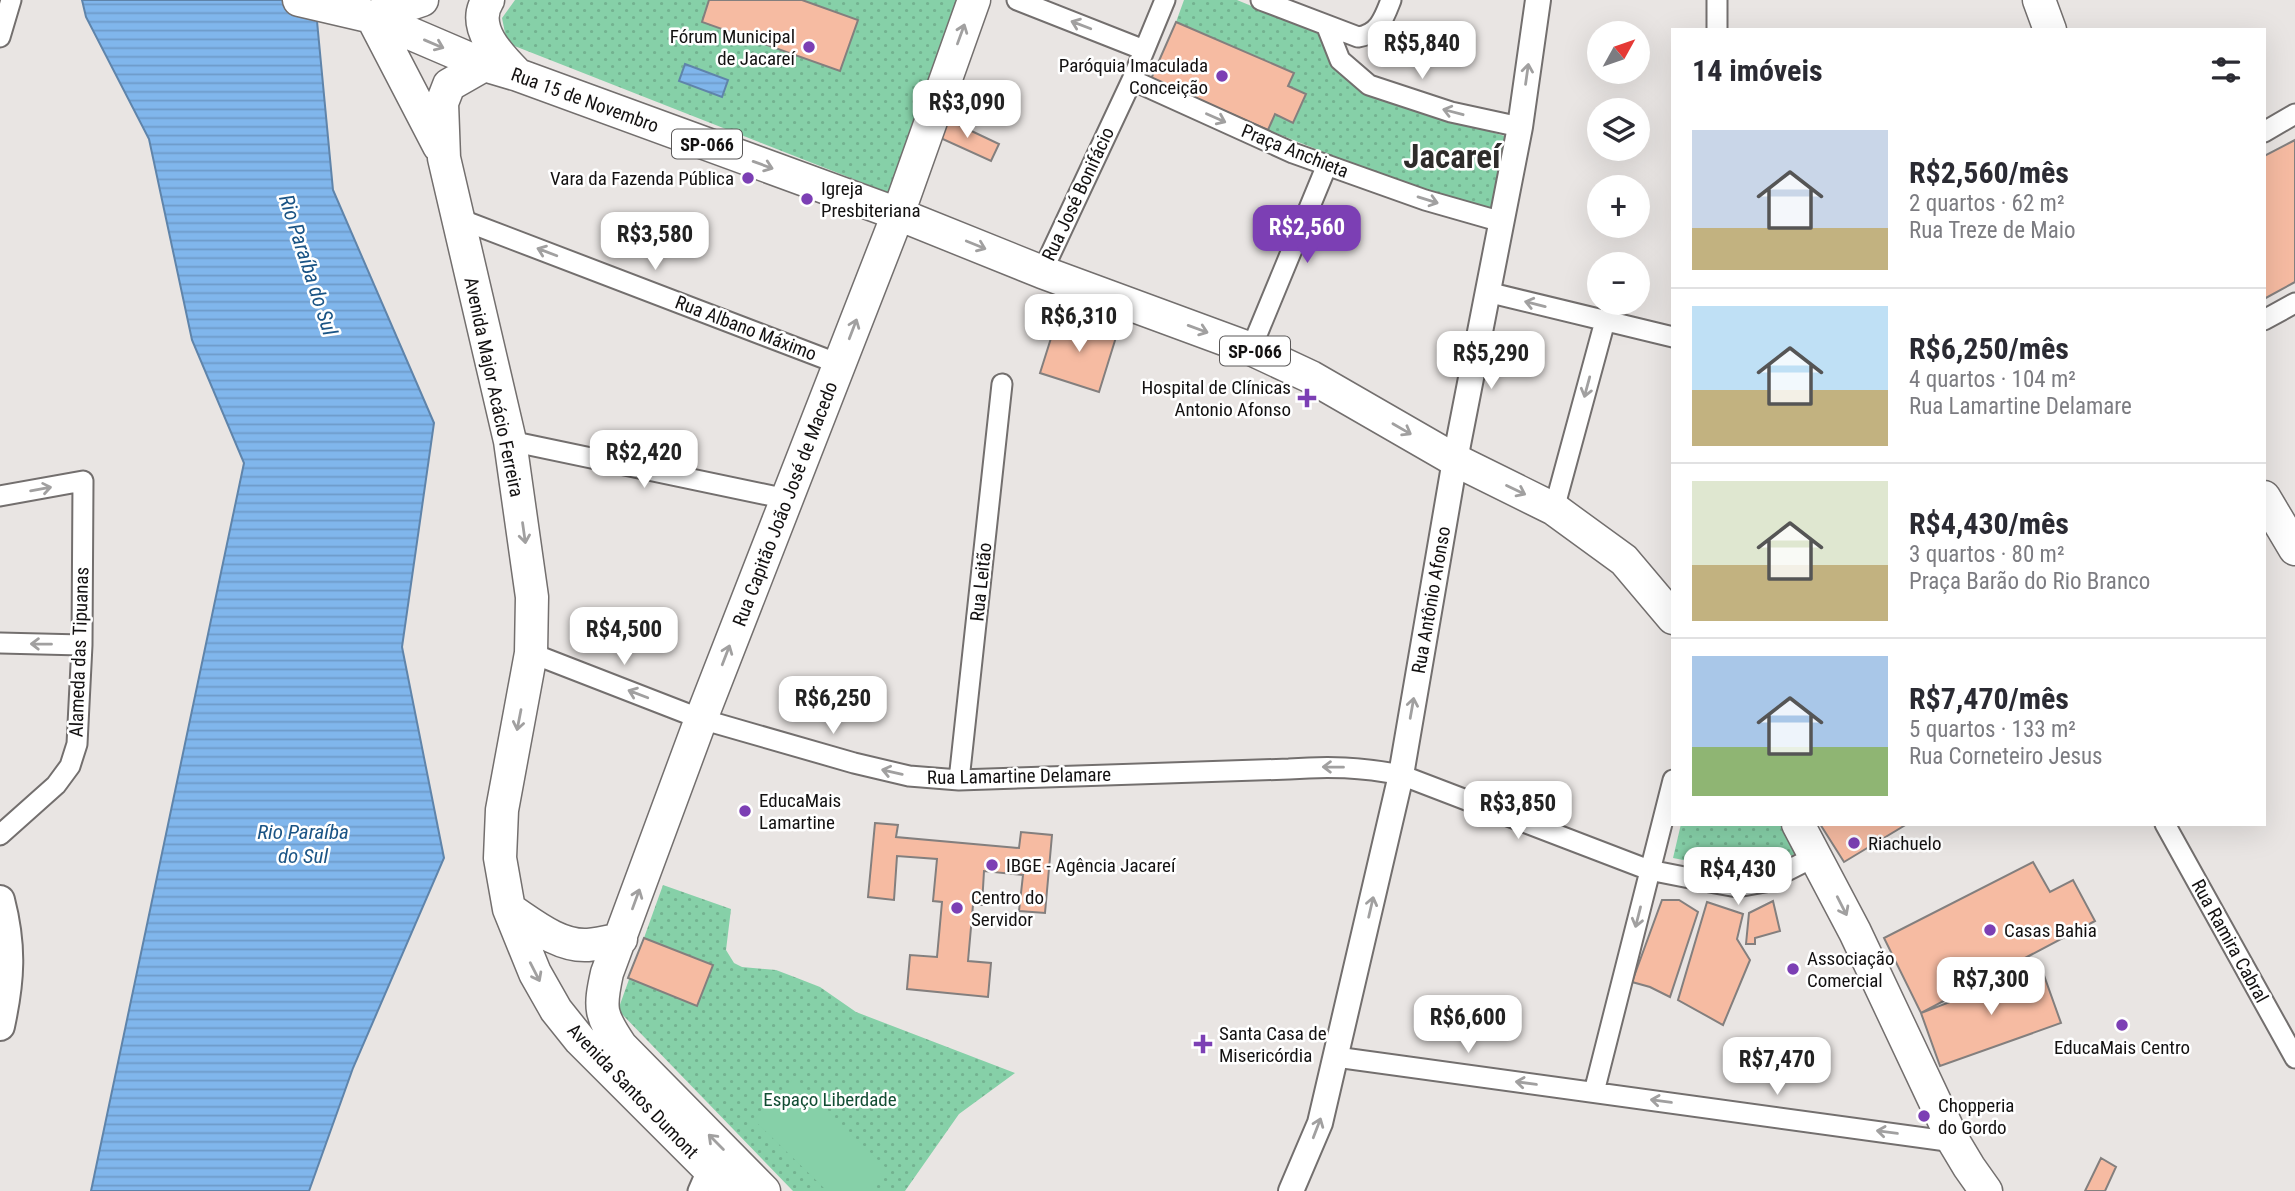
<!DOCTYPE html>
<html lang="pt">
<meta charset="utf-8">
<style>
:root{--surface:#fff;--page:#f7f7f7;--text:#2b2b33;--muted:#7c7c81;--line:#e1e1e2;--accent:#7c3fb4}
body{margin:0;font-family:"Roboto Condensed",sans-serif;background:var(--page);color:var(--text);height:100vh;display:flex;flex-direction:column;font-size:26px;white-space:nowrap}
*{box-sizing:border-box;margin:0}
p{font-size:23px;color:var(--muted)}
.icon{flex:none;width:38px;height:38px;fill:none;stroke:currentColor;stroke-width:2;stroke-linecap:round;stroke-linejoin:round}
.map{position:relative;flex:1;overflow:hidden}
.side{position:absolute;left:1671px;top:28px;width:595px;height:798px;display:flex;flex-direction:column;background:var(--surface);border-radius:0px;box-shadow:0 7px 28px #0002}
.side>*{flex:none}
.needle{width:46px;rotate:50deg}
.buttons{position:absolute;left:1587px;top:21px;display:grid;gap:14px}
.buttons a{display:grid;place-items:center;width:63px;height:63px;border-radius:50%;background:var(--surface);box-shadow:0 7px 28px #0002;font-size:35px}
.price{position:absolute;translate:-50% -60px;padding:0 16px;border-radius:14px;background:#fff;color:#222;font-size:23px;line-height:46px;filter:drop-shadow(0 2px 4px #0008)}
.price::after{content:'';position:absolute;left:50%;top:42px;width:21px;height:16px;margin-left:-10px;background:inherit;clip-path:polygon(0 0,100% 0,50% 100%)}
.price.selected{background:var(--accent);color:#fff}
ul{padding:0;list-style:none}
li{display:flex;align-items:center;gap:21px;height:175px;padding:0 21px}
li+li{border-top:2px solid var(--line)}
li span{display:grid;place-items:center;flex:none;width:196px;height:140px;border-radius:0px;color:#555}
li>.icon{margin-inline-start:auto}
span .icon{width:84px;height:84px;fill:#fffc;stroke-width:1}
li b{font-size:30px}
h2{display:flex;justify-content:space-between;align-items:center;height:84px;padding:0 21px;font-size:30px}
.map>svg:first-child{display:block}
.park{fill:url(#park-dots)}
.pitch{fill:#86d0a8}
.water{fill:url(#water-rules);stroke:#5f84aa;stroke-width:2}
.building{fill:#f6bba2;stroke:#837f7e;stroke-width:2}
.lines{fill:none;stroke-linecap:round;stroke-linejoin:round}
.minor-casing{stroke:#736f6e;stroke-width:23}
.tertiary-casing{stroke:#736f6e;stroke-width:28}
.secondary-casing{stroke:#736f6e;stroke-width:32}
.primary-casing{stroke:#736f6e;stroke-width:35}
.minor{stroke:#fff;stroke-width:19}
.tertiary{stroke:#fff;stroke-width:24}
.secondary{stroke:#fff;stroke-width:28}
.primary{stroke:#fff;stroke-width:32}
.oneway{stroke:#a1a0a0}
.poi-dot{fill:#7c3fb4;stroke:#fff;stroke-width:2.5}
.labels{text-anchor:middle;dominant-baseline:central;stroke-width:5;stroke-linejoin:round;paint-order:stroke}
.shield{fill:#fff;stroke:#5a5858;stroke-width:2}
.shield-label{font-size:18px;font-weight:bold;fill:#131111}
.poi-label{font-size:19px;fill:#131111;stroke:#fff;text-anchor:start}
.street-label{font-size:19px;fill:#131111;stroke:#fff}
.park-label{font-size:19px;fill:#124d33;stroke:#fff}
.water-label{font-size:21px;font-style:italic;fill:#1a5485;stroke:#fff}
.town-label{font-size:33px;font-weight:bold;fill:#2f2c2b;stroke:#fff}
</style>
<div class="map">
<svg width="2295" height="1191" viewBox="0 0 2295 1191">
<defs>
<pattern id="park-dots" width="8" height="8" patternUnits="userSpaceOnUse" patternTransform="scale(1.75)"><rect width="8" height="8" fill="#86d0a8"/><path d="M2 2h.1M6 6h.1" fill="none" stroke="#73b290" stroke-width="1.8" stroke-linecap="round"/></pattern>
<pattern id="water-rules" width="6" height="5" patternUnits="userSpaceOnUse" patternTransform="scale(1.75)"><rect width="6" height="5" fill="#80b6ec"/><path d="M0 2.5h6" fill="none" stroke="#6e9bc9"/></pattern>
</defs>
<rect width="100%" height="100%" fill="#e9e5e3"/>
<path class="park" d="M 515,0 L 968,0 L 894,195 L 512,45 L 506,38 L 502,18 Z
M 1184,0 L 1237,0 L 1322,35 L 1334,65 L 1366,95 L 1508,137 L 1496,212 L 1358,172 L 1316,149 L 1268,130 L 1275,114 L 1294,122 L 1306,95 L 1288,86 L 1293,73 L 1176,22 Z
M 1681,824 L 1782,824 L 1799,853 L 1739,871 L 1673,858 Z
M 663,885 L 731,909 L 726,950 L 734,963 L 742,967 L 776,970 L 797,978 L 820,987 L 856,1012 L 1015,1073 L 959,1114 L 905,1191 L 793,1191 L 618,1010 Z"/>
<path class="pitch" d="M 794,1078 L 886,1168 L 863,1191 L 827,1191 L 754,1120 Z"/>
<path class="water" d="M 82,0 L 315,0 L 333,190 L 434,423 L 402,647 L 444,858 L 353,1068 L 309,1191 L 91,1191 L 244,463 L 192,340 L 149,139 L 86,17 Z
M 685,64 L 728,80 L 722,97 L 679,81 Z"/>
<path class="building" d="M 709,0 L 802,0 L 858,20 L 840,71 L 702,22 Z
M 1176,22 L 1294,73 L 1288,86 L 1306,94 L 1293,123 L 1275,114 L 1268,130 L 1151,79 Z
M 944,118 L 999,144 L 991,161 L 936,136 Z
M 2295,140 L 2295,282 L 2264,299 L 2264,156 Z
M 1058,316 L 1117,334 L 1099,392 L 1040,373 Z
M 875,823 L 898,825 L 896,837 L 1019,848 L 1021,832 L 1052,835 L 1045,913 L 1019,911 L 1023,875 L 984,871 L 982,905 L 973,905 L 968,961 L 991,963 L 988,997 L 907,989 L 910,955 L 937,957 L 942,902 L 933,901 L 937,859 L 897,856 L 894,900 L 868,897 Z
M 1820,824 L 1907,824 L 1844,862 Z
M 2033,862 L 2050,892 L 2073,880 L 2095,921 L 1921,1013 L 1884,938 Z
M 1662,900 L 1679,900 L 1698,912 L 1670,997 L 1650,987 L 1632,982 Z
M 1773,901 L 1780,931 L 1755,938 L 1755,944 L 1746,944 L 1749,913 Z
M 1707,902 L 1743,914 L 1737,939 L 1750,960 L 1723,1025 L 1678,1000 Z
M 644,938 L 713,965 L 697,1006 L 628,978 Z
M 2041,967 L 2061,1023 L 1940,1066 L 1921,1013 Z
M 2101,1158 L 2116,1167 L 2105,1191 L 2085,1191 Z"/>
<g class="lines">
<defs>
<path id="minor" d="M 1017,0 L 1144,50
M 1261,0 L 1358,37 C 1379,34 1384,18 1391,0
M 1327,27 L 1340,60 L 1369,85 L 1451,112 L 1520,127
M 1717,30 L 1717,0
M 0,37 L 11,0
M 1132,80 L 1293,153 L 1425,200 L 1502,222
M 2264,132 L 2295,114
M 457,218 L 839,364
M 1042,272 L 1132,80 L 1165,0
M 1487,292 L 1673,337
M 2264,320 L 2295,303
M 1251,349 L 1327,165
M 510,441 L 787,499
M 0,496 L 83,481 L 82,645 L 77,744 L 70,766 L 56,785 L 0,835
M 1554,509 L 1605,321
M 0,643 L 82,645
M 531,653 L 701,719 L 854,763 L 909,776 L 959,780 L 1289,769 C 1329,766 1361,767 1401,775 L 1649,870 L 1715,883 L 1737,887 L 1765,882 L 1816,856
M 959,780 L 1002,384
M 2165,824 L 2295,1058
M 1336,1057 L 1954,1142
M 1594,1092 L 1673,780
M 698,1191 L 708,1168"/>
<path id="tertiary" d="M 1291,1191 L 1320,1123 L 1401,775 L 1455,460 L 1520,127 L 1538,0"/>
<path id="secondary" d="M 0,900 C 12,946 10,980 0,1026"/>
<path id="primary" d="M 299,0 L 372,17 L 484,65 L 518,75 L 898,214 L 1042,272 L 1251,349 L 1311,377 L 1455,460 L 1554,509 L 1624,560 L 1673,618
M 488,0 C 470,27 500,57 518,75
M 2039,0 L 2050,30
M 372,17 L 439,146
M 372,17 L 422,0
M 484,65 L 449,85 L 442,103 L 444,158 L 510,441 L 532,597 L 531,653 L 502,810 L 500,858 L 509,909 L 535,973 L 556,1010 L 580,1040 L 731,1191
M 2264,497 L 2295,549
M 1798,824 L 1855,932 L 1954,1142 L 1969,1167 L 1986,1191
M 509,909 C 532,924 559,947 588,945 C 599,944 611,941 621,939
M 764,1191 L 621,1046 C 600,1015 599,1009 607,973 L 701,719 L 898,214 L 974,0"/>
</defs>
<use href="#minor" class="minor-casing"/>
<use href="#tertiary" class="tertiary-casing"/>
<use href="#secondary" class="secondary-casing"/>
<use href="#primary" class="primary-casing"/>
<use href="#minor" class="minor"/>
<use href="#tertiary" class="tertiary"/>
<use href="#secondary" class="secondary"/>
<use href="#primary" class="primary"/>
</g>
<defs><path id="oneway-shaft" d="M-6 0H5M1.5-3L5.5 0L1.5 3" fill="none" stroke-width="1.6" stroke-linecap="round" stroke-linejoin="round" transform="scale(1.75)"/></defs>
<g class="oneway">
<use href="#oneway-shaft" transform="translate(1081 25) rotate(-159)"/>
<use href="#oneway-shaft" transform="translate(961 34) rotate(-70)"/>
<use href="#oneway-shaft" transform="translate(434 44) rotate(23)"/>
<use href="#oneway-shaft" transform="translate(1527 74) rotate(-82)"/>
<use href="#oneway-shaft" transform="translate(1453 112) rotate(-165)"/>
<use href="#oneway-shaft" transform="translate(1216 118) rotate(24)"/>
<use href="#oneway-shaft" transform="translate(763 165) rotate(20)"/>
<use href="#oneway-shaft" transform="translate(1428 200) rotate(17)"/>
<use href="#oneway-shaft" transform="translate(976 245) rotate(22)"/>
<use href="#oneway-shaft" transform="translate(547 252) rotate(-159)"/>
<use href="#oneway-shaft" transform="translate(1535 304) rotate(-166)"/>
<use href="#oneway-shaft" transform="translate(853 329) rotate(-69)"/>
<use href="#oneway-shaft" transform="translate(1198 329) rotate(20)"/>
<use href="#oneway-shaft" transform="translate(1587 387) rotate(105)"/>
<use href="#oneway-shaft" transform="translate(1402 429) rotate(30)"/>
<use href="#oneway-shaft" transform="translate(41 489) rotate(-10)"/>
<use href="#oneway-shaft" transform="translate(1516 490) rotate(26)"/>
<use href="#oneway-shaft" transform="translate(524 533) rotate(82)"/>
<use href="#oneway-shaft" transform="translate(41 644) rotate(-179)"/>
<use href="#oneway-shaft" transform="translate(726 655) rotate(-69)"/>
<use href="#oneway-shaft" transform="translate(638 694) rotate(-159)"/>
<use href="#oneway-shaft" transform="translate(1412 708) rotate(-80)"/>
<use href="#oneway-shaft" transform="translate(519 720) rotate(101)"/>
<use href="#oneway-shaft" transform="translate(1333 767) rotate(-179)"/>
<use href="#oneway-shaft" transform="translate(892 772) rotate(-167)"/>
<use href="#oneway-shaft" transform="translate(636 899) rotate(-70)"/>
<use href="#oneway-shaft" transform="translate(1842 906) rotate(63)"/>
<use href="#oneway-shaft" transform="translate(1371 907) rotate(-77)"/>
<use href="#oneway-shaft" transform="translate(1638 917) rotate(104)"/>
<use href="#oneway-shaft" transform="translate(535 972) rotate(63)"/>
<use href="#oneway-shaft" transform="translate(1526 1083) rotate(-172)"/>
<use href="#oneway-shaft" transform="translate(1661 1101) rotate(-172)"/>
<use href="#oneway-shaft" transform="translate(1317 1128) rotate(-69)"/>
<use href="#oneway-shaft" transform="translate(1887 1132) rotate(-172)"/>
<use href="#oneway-shaft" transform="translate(716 1142) rotate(-135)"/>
</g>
<g class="poi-dot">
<circle cx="809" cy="47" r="7"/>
<circle cx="1222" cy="76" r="7"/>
<circle cx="748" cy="178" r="7"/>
<circle cx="807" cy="199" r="7"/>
<path d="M1303.5 387.5h7v7h7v7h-7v7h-7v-7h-7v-7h7z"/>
<circle cx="745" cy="811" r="7"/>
<circle cx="1854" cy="843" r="7"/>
<circle cx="992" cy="865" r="7"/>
<circle cx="957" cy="908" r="7"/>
<circle cx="1990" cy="930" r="7"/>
<circle cx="1793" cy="969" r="7"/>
<circle cx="2122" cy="1025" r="7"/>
<path d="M1199.5 1033.5h7v7h7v7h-7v7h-7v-7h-7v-7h7z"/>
<circle cx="1924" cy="1116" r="7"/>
</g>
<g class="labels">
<g class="shield">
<rect x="672" y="129.5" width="70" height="29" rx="5"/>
<rect x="1220" y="336.5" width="70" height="29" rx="5"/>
</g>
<g class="shield-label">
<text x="707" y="144">SP-066</text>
<text x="1255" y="351">SP-066</text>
</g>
<g class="poi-label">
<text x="795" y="36" text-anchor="end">Fórum Municipal<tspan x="795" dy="22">de Jacareí</tspan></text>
<text x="1208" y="65" text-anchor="end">Paróquia Imaculada<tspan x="1208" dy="22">Conceição</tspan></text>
<text x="734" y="178" text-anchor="end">Vara da Fazenda Pública</text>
<text x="821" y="188">Igreja<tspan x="821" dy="22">Presbiteriana</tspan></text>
<text x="1291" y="387" text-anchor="end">Hospital de Clínicas<tspan x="1291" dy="22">Antonio Afonso</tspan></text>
<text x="759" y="800">EducaMais<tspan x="759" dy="22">Lamartine</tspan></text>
<text x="1868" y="843">Riachuelo</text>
<text x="1006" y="865">IBGE - Agência Jacareí</text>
<text x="971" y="897">Centro do<tspan x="971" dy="22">Servidor</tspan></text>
<text x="2004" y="930">Casas Bahia</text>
<text x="1807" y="958">Associação<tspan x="1807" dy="22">Comercial</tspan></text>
<text x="1219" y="1033">Santa Casa de<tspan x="1219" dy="22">Misericórdia</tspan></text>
<text x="2122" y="1047" text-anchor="middle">EducaMais Centro</text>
<text x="1938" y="1105">Chopperia<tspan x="1938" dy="22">do Gordo</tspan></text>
</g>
<g class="street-label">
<text transform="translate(585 100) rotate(20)">Rua 15 de Novembro</text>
<text transform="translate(1295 151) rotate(22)">Praça Anchieta</text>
<text transform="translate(1078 194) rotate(-65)">Rua José Bonifácio</text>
<text transform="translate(746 328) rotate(21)">Rua Albano Máximo</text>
<text transform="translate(494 387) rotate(78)">Avenida Major Acácio Ferreira</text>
<text transform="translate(785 504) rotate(-69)">Rua Capitão João José de Macedo</text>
<text transform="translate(981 582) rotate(-84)">Rua Leitão</text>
<text transform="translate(1431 600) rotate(-80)">Rua Antônio Afonso</text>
<text transform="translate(79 652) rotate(-88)">Alameda das Tipuanas</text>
<text transform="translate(1019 776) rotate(-1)">Rua Lamartine Delamare</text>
<text transform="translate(2230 941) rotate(61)">Rua Ramira Cabral</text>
<text transform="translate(633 1091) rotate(46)">Avenida Santos Dumont</text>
</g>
<g class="park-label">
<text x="830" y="1099">Espaço Liberdade</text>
</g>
<g class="water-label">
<text transform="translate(308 265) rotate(72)">Rio Paraíba do Sul</text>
<text x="303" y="832">Rio Paraíba<tspan x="303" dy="24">do Sul</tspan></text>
</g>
<g class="town-label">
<text x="1452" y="156">Jacareí</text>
</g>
</g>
</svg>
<div class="buttons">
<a><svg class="needle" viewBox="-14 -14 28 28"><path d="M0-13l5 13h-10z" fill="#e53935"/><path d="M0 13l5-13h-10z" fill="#7c7c81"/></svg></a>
<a><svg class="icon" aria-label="layers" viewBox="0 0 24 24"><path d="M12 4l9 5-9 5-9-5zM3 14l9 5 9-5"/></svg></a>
<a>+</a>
<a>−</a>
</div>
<b class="price" style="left:1422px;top:81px">R$5,840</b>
<b class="price" style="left:967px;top:140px">R$3,090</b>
<b class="price selected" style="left:1307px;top:265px">R$2,560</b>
<b class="price" style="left:655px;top:272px">R$3,580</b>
<b class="price" style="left:1079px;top:354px">R$6,310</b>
<b class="price" style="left:1491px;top:391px">R$5,290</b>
<b class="price" style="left:644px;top:490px">R$2,420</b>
<b class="price" style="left:624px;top:667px">R$4,500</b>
<b class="price" style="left:833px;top:736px">R$6,250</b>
<b class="price" style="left:1518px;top:841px">R$3,850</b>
<b class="price" style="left:1738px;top:907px">R$4,430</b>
<b class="price" style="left:1991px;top:1017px">R$7,300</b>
<b class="price" style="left:1468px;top:1055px">R$6,600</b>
<b class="price" style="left:1777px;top:1097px">R$7,470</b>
<section class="side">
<h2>14 imóveis<svg class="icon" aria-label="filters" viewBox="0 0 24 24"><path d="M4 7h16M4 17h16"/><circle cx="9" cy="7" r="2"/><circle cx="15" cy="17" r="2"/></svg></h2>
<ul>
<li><span style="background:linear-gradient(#c9d6e8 70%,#c2b280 0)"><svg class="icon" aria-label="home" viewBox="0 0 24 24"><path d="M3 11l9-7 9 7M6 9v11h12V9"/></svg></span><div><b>R$2,560/mês</b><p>2 quartos · 62 m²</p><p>Rua Treze de Maio</p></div></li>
<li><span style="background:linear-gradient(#bfe0f5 60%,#c2b280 0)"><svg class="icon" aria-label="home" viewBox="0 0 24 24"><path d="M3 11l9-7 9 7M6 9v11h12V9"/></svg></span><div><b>R$6,250/mês</b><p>4 quartos · 104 m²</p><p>Rua Lamartine Delamare</p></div></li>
<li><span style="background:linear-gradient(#dfe7d0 60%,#c2b280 0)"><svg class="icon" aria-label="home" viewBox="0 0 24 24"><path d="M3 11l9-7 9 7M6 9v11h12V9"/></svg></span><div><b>R$4,430/mês</b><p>3 quartos · 80 m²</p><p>Praça Barão do Rio Branco</p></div></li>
<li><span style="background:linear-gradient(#a9c7e8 65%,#8fb573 0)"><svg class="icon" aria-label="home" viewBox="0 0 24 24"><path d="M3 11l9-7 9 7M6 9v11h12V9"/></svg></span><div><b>R$7,470/mês</b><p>5 quartos · 133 m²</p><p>Rua Corneteiro Jesus</p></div></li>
</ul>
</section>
</div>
